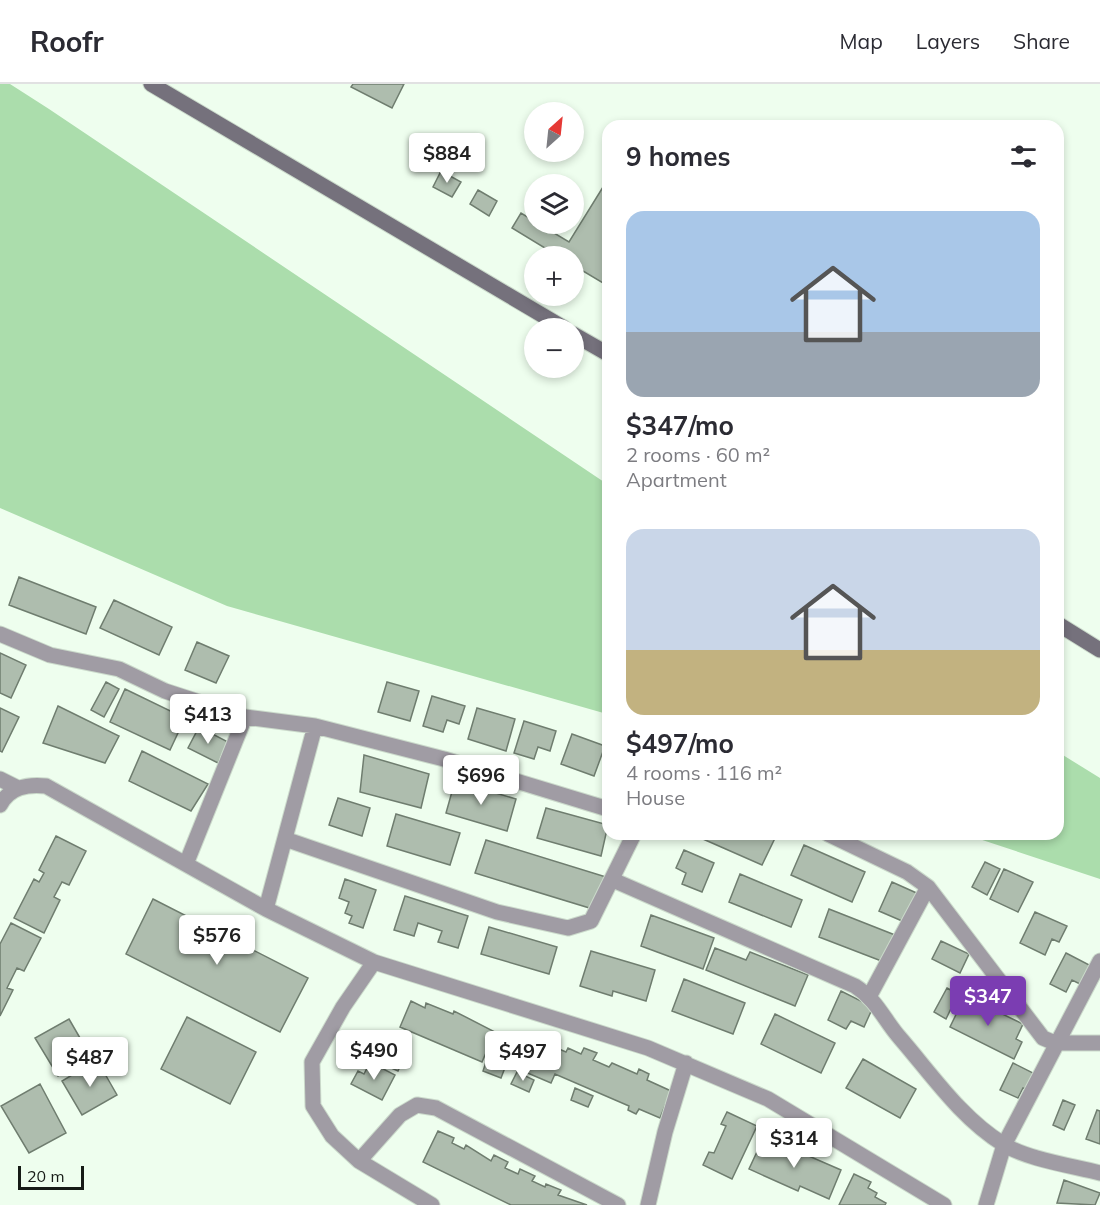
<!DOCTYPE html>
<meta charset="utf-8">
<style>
:root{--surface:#fff;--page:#f2f2f3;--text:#2b2b33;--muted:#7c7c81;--line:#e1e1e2;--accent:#7b3db2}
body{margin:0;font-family:Mulish,sans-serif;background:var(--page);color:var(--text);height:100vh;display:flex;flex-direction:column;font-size:22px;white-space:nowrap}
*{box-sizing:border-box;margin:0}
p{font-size:20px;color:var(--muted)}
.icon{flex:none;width:33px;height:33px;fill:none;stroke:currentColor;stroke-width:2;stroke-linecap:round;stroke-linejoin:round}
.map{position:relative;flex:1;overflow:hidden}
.details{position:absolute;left:602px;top:36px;width:462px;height:720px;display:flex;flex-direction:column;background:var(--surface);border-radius:18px;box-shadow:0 3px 9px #0003}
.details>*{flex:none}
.needle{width:39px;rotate:27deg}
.fabs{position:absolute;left:524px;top:18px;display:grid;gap:12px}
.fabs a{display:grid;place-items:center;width:60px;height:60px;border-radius:50%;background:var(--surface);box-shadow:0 3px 9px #0003;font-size:30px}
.scale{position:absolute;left:18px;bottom:15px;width:66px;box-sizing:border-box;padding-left:6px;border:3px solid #161b16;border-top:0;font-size:16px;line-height:21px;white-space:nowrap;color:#161b16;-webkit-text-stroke:4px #eefeee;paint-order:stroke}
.price{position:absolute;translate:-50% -51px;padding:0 14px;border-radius:6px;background:#fff;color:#222;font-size:20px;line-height:39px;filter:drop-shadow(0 2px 3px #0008)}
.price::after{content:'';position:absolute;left:50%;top:36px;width:18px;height:14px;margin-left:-9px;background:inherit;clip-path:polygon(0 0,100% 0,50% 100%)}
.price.current{background:var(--accent);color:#fff}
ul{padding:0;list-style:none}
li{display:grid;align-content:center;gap:12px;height:318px;padding:0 24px}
li span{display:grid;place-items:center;height:186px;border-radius:18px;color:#555}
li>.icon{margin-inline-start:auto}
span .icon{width:108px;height:108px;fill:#fffc;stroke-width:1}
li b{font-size:26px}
h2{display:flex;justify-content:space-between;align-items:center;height:72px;padding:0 24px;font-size:26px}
header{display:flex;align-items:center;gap:36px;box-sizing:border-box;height:84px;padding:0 30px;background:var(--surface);border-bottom:2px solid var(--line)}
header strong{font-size:28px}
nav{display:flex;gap:33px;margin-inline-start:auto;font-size:21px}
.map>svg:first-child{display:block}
.green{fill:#abddac}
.building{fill:#aebdae;stroke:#6f7d6f;stroke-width:1.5}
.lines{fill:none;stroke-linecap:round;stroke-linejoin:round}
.street-casing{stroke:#cbdacb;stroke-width:17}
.secondary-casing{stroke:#cbdacb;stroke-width:17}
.street{stroke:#a09ca4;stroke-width:15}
.secondary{stroke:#75717c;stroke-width:15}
</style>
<header>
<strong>Roofr</strong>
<nav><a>Map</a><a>Layers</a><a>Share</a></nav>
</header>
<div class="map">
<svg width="1100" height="1121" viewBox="0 0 1100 1121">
<rect width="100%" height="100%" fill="#eefeee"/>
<path class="green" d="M 0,0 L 10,0 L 49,25 L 607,400 L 607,630 L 227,522 L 0,424 Z
M 1058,668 L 1100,694 L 1100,795 L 964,750 L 1058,750 Z"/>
<path class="building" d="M 353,0 L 404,0 L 392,24 L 351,3 Z
M 441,87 L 461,98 L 452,113 L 433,103 Z
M 608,95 L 608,176 L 603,183 L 608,186 L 608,202 L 573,181 L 573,172 L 558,172 L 512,144 L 521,129 L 534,137 L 534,140 L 539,140 L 569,158 Z
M 478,106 L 497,117 L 489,132 L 470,120 Z
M 19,493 L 96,523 L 86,550 L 9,521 Z
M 114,516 L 172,543 L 159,571 L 100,544 Z
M 197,558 L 229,572 L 216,599 L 185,586 Z
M 0,569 L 26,581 L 11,614 L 0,609 Z
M 106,598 L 119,605 L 104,633 L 91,626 Z
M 387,598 L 419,607 L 410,637 L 378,628 Z
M 125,605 L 185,634 L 170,666 L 110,638 Z
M 432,612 L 465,622 L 459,640 L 447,636 L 443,648 L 423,642 Z
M 58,622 L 119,652 L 105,679 L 43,659 Z
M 0,624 L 19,633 L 2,668 L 0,667 Z
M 477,624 L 515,635 L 506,667 L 468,655 Z
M 524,637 L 556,647 L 550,667 L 538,663 L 534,675 L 514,669 Z
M 199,643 L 228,658 L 218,679 L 188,664 Z
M 572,650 L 605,662 L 594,692 L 561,680 Z
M 142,667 L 208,700 L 191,727 L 129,697 Z
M 364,671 L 429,690 L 421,724 L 360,708 Z
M 455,697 L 516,715 L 507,747 L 446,729 Z
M 338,714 L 370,724 L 362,752 L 329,741 Z
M 546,724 L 608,741 L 601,772 L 537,754 Z
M 396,730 L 460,749 L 450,781 L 387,762 Z
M 705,750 L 772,750 L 776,752 L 762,781 L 703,755 Z
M 56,752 L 86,767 L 69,801 L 62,798 L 54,813 L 60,816 L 44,849 L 14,834 L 34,795 L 39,798 L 44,789 L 39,786 Z
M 486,756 L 606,793 L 596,826 L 475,789 Z
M 804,761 L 865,788 L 852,818 L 791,791 Z
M 684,766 L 714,779 L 702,808 L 682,800 L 686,789 L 676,784 Z
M 985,778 L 1000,785 L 987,811 L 972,803 Z
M 1004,785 L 1033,798 L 1018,828 L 990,815 Z
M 740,790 L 802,816 L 791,843 L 729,818 Z
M 345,795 L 376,806 L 363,844 L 349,839 L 352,832 L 345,829 L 349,818 L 339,814 Z
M 892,798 L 921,811 L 909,840 L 879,827 Z
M 405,812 L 468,832 L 458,864 L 438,858 L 442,847 L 418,839 L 414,852 L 394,846 Z
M 153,815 L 308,894 L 280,948 L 126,870 Z
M 829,825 L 895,851 L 884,878 L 819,853 Z
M 1035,828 L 1067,842 L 1059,858 L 1052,855 L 1045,871 L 1020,859 Z
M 651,831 L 714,854 L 703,885 L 641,862 Z
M 11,839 L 41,854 L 24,887 L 17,884 L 7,904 L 13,906 L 0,932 L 0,860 Z
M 489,843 L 557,863 L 549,890 L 481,870 Z
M 941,857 L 969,870 L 960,889 L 932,875 Z
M 715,864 L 746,876 L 750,868 L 808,891 L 795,922 L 706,886 Z
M 591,867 L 655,886 L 646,917 L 613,907 L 612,912 L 580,902 Z
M 1066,869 L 1097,885 L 1088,904 L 1072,896 L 1066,908 L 1050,900 Z
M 684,895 L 745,919 L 733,950 L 672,927 Z
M 947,904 L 958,910 L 946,935 L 934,928 Z
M 841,907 L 873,923 L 864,943 L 851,937 L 846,945 L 828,936 Z
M 965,912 L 1023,940 L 1016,955 L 1022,958 L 1014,975 L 950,943 Z
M 411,917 L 425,924 L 426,919 L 453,930 L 454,927 L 495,948 L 482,978 L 400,943 Z
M 775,930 L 835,959 L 821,989 L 761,960 Z
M 187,933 L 256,968 L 230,1020 L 161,985 Z
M 69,935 L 91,973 L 58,992 L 35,954 Z
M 509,948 L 523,955 L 525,950 L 539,956 L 537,961 L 550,967 L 552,962 L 566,968 L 568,964 L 581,970 L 584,964 L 597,969 L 593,976 L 609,983 L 612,979 L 637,990 L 639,985 L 649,990 L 647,996 L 671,1007 L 660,1034 L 639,1025 L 636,1030 L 628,1026 L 629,1022 L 555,990 L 551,999 L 497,976 Z
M 383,949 L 410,960 L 398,987 L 378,978 L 381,971 L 369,966 L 372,959 L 377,962 Z
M 487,975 L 506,981 L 501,994 L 483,987 Z
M 863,975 L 916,1005 L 900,1034 L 846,1004 Z
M 97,976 L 117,1011 L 82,1031 L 62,997 Z
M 370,978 L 395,991 L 382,1016 L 351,1000 L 358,987 L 364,990 Z
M 1013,979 L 1039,992 L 1031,1007 L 1023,1004 L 1018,1014 L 1000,1006 Z
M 517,988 L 534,996 L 529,1008 L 511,1000 Z
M 40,1000 L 66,1049 L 29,1069 L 1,1022 Z
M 575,1004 L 593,1012 L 588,1023 L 571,1016 Z
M 1063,1016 L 1075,1021 L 1064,1046 L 1053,1041 Z
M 1097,1026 L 1100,1027 L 1100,1060 L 1086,1055 Z
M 727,1028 L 757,1042 L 732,1095 L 703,1081 L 709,1068 L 714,1069 L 726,1042 L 721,1040 Z
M 438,1047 L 454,1054 L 452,1059 L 464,1065 L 466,1061 L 491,1077 L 494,1071 L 508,1078 L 505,1084 L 518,1090 L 520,1085 L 535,1092 L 532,1097 L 545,1103 L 546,1100 L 561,1106 L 558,1111 L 587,1121 L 511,1121 L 423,1078 Z
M 778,1054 L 789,1059 L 787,1065 L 801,1072 L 802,1069 L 841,1086 L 829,1115 L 800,1102 L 798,1107 L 749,1085 L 763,1055 L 775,1060 Z
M 854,1090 L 871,1098 L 868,1104 L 877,1109 L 875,1113 L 886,1119 L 885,1121 L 839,1121 Z
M 1064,1096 L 1100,1109 L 1095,1121 L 1057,1119 Z"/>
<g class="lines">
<defs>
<path id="street" d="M 0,550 L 50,571 L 119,585 L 165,607 L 245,633 L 315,642 L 444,675 L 608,725
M 0,695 L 18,704
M 0,721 C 10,703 27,700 46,702 L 266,825 L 374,878 L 648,964 L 768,1015 L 944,1121
M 828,750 L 907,788 L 928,803 L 1043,954 L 1055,959 L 1100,959
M 285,755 L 497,828 L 568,844 L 591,837 L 634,750
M 186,780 L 245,633
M 613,796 L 855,902 C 877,916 884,936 900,954 C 932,991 961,1034 1003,1060 C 1026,1075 1073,1082 1100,1089
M 266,825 L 315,642
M 374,878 L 343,923 L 312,978 L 313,1022 L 332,1052 L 359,1077 L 432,1121
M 870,911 L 928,803
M 359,1077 L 400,1031 L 417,1021 L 436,1024 L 618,1121
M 648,1121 L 665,1048 L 686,979
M 986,1121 L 1004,1061 L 1100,877"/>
<path id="secondary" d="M 151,0 L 564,244
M 573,250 L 608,270
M 1058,540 L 1100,566"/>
</defs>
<use href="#street" class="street-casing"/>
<use href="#secondary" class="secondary-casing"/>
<use href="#street" class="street"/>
<use href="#secondary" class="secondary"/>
</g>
</svg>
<div class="fabs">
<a><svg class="needle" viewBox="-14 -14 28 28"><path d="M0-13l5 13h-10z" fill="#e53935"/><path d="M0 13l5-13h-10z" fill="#7c7c81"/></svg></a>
<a><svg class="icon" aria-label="layers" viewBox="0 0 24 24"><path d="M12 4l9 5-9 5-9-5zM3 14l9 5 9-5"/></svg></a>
<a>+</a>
<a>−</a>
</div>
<div class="scale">20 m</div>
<b class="price" style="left:447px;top:100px">$884</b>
<b class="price" style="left:208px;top:661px">$413</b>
<b class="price" style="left:481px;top:722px">$696</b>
<b class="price" style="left:217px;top:882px">$576</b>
<b class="price current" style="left:988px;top:943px">$347</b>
<b class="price" style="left:374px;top:997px">$490</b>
<b class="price" style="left:523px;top:998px">$497</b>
<b class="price" style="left:90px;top:1004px">$487</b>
<b class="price" style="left:794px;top:1085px">$314</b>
<section class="details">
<h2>9 homes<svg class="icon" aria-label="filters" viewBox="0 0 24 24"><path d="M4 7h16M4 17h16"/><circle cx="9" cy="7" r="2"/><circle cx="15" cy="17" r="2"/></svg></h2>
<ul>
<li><span style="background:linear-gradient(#a9c7e8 65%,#9aa5b1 0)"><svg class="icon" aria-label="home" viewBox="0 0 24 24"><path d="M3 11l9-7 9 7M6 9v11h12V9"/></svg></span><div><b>$347/mo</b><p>2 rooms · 60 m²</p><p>Apartment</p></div></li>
<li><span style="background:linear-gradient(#c9d6e8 65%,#c2b280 0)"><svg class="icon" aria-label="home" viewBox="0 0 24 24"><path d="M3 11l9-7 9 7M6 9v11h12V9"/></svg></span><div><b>$497/mo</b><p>4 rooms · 116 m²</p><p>House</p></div></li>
</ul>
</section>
</div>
